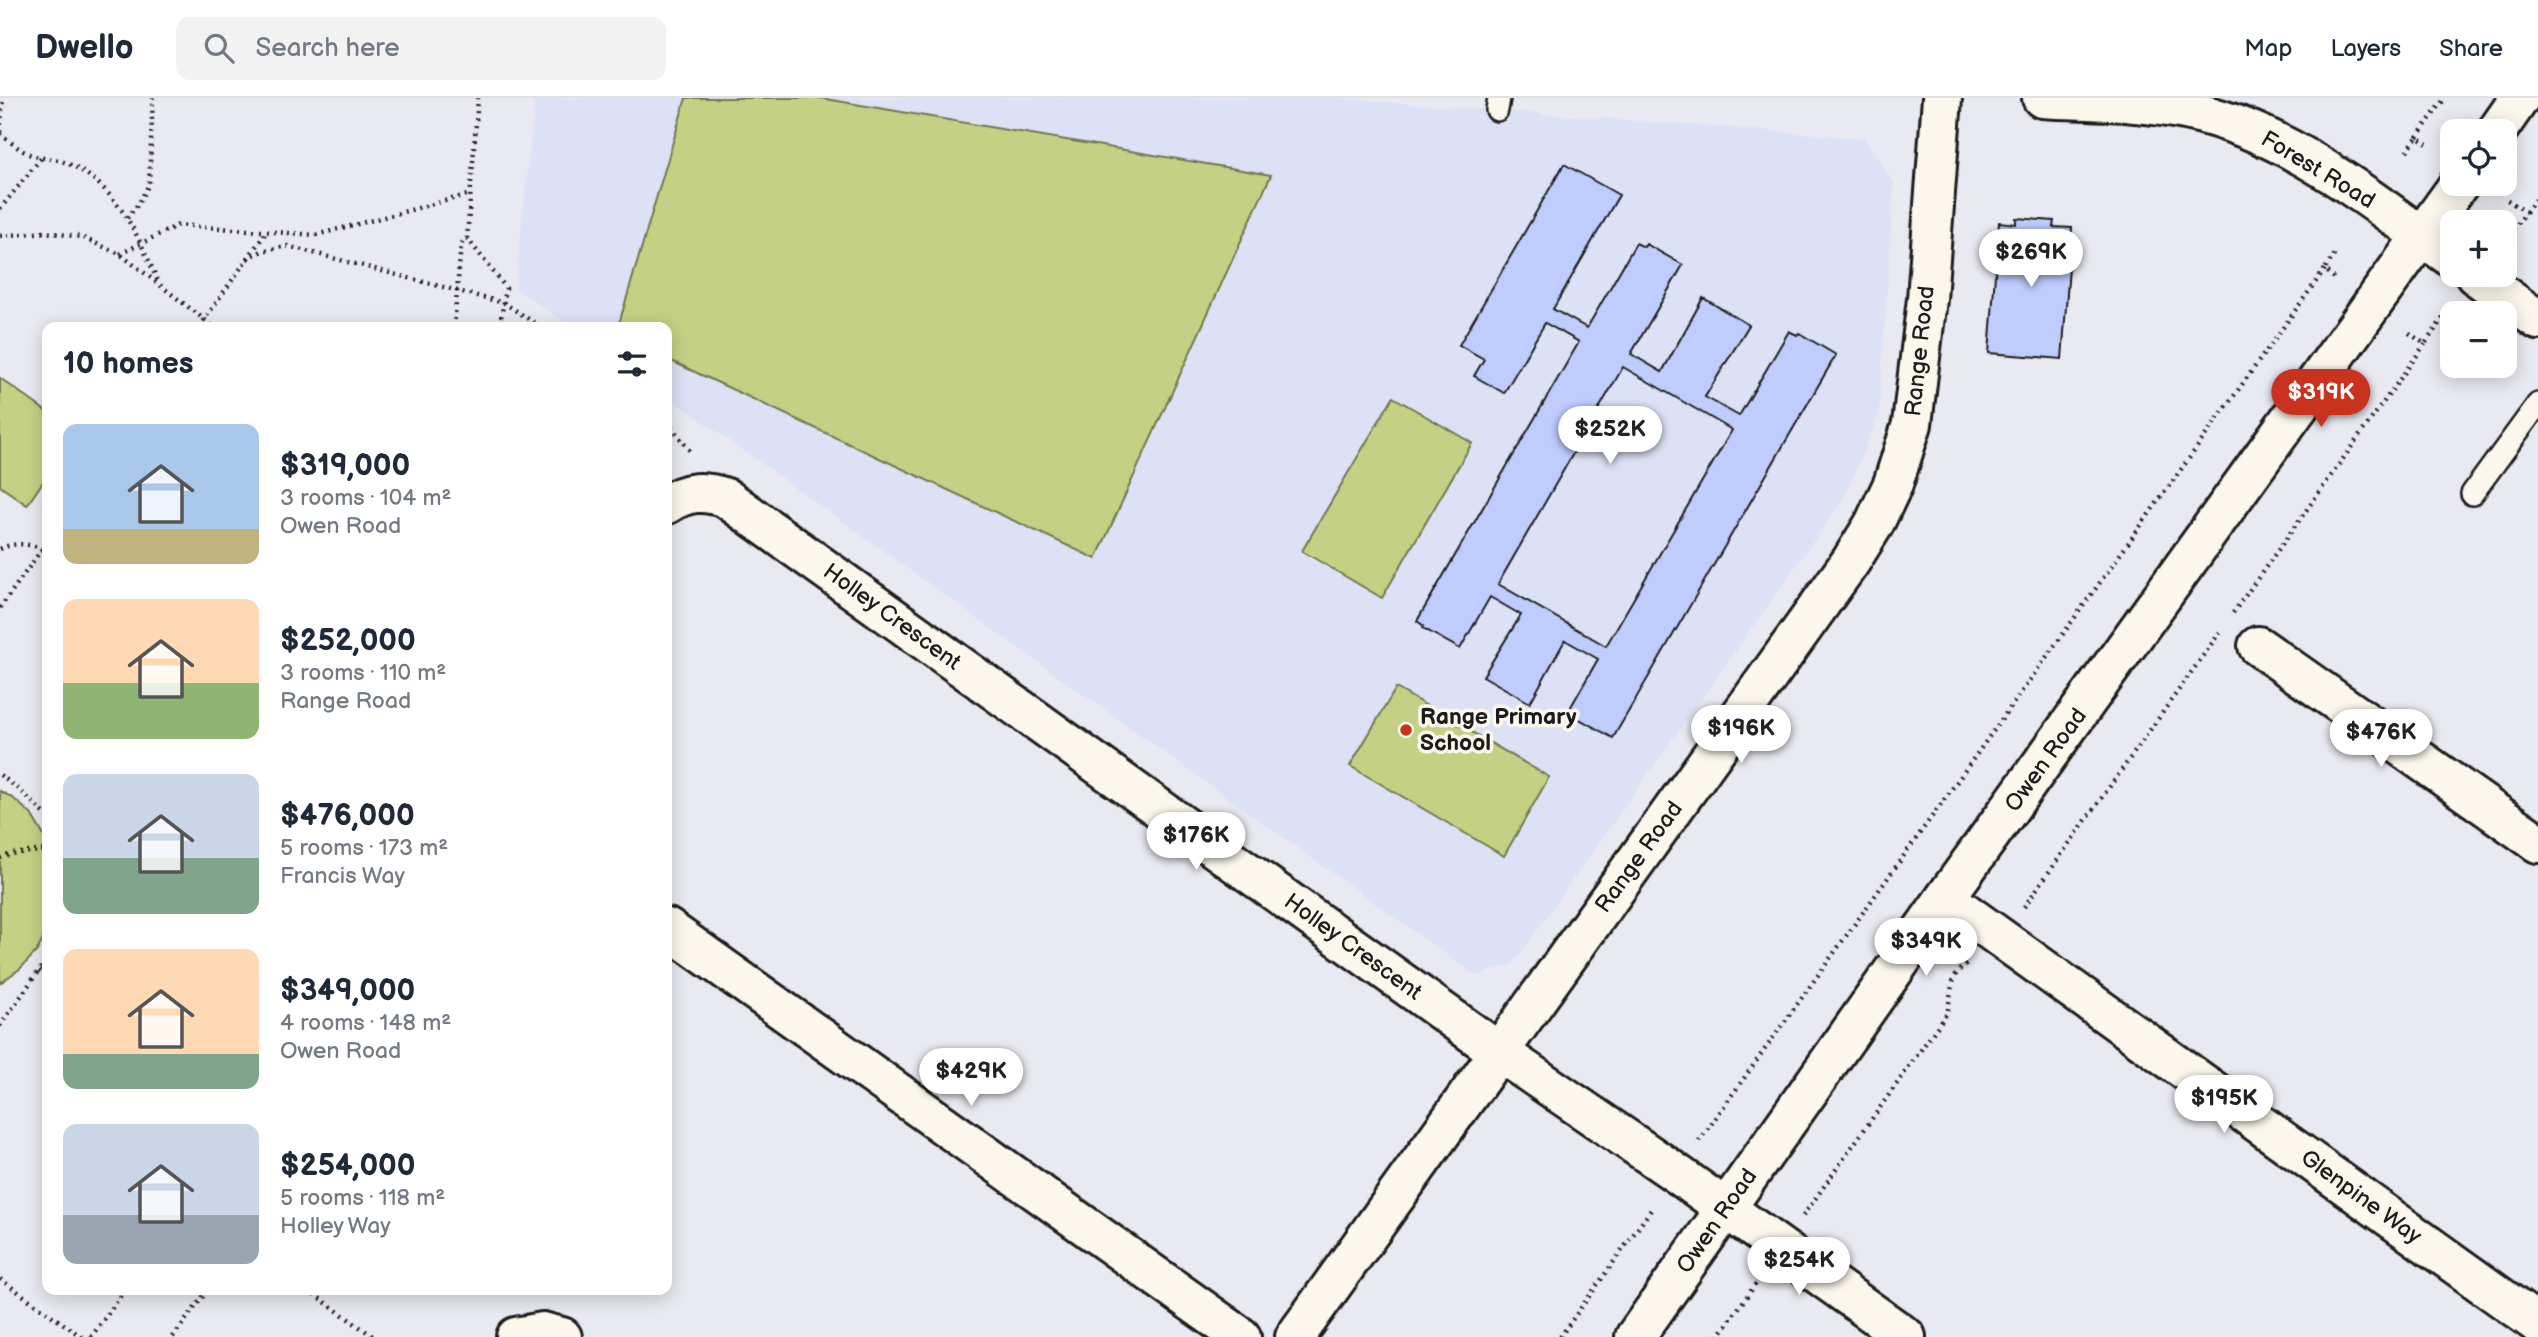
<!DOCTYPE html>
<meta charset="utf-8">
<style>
:root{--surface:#fff;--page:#f2f2f3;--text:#1f2937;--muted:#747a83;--line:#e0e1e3;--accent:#c8321e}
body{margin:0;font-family:"Balsamiq Sans",sans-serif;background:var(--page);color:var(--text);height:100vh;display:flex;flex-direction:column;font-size:26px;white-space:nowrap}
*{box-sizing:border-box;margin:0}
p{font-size:23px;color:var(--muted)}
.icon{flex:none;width:38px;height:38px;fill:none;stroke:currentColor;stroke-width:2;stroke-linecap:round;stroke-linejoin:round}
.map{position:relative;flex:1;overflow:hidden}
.panel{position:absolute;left:42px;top:224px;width:630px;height:973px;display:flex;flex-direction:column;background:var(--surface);border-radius:14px;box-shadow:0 4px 18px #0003}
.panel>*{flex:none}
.fabs{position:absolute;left:2440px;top:21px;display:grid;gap:14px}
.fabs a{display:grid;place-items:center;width:77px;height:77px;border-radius:14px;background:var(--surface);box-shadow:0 4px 18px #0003;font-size:35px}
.price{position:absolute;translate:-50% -60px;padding:0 16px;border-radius:24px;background:#fff;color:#222;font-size:23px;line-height:46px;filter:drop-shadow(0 2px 4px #0008)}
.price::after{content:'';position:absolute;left:50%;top:42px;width:21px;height:16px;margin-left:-10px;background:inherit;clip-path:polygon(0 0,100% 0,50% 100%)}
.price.current{background:var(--accent);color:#fff}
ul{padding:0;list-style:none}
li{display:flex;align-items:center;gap:21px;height:175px;padding:0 21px}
li span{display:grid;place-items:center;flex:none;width:196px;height:140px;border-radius:14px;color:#555}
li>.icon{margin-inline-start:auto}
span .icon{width:84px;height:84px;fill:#fffc;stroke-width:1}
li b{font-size:30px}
h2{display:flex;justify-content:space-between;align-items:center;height:84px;padding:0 21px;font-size:30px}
header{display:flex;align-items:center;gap:42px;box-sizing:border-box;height:98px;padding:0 35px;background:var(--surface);border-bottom:2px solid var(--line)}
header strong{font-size:33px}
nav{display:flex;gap:38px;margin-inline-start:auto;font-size:24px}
.search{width:490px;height:63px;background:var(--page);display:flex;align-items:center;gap:18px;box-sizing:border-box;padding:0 24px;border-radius:14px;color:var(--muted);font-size:26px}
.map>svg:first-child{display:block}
.built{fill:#dce1f5}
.green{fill:#c4d084;stroke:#707650;stroke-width:2}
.building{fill:#bfcdfe;stroke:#1c1c1c;stroke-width:2;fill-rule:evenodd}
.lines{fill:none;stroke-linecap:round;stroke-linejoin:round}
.service-casing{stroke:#1c1c1c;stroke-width:26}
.minor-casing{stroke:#1c1c1c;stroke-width:44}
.tertiary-casing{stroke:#1c1c1c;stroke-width:44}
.path{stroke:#1c1c1c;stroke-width:4.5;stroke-dasharray:2 5;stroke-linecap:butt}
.service{stroke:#fbf7ec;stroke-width:21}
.minor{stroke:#fbf7ec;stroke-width:38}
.tertiary{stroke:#fbf7ec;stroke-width:38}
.poi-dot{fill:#c8321e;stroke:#fbf7ec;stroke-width:2.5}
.labels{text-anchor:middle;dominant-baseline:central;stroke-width:7;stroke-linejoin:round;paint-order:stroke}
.street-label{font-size:23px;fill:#1c1c1c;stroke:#fbf7ec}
.poi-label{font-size:23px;font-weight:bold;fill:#1c1c1c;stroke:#fbf7ec;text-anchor:start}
</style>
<header>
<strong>Dwello</strong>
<div class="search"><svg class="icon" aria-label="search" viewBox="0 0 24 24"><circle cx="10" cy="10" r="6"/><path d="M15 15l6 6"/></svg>Search here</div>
<nav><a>Map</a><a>Layers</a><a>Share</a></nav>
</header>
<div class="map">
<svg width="2538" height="1239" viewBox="0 0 2538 1239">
<rect width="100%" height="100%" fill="#e9eaf1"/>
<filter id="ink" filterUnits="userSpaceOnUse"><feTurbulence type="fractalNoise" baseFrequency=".0143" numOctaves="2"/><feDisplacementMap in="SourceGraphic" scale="14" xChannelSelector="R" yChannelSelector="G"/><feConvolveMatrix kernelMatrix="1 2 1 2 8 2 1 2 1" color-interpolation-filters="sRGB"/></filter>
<g filter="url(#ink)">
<path class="built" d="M 535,0 L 1334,0 L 1864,40 L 1894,85 L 1879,316 L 1845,399 L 1513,866 L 1476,878 L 667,298 L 667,229 L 571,229 L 515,190 Z"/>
<path class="green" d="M 686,0 L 820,0 L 1271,77 L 1096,461 L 667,261 L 667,229 L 618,229 Z
M 0,280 L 47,314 L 47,378 L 27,407 L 0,388 Z
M 1393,299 L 1472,345 L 1382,500 L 1302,453 Z
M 1396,590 L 1549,679 L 1504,758 L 1350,668 Z
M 0,693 L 13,700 L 31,716 L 47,743 L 47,834 L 37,853 L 21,870 L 0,885 Z"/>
<path class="building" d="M 1564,66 L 1619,97 L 1553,211 L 1587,230 L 1636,145 L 1644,149 L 1646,146 L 1683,167 L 1631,256 L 1662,274 L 1703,200 L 1749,227 L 1705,299 L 1739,318 L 1789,233 L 1797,237 L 1799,235 L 1836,257 L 1613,640 L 1576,619 L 1577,616 L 1569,612 L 1598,561 L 1565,542 L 1530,605 L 1483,578 L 1521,517 L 1490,499 L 1460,551 L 1423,530 L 1424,528 L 1417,523 L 1579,244 L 1545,225 L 1504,295 L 1474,278 L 1484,261 L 1459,247 ZM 1623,269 L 1732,332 L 1606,548 L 1498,486 Z
M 2016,120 L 2054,123 L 2053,129 L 2072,130 L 2062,261 L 1989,255 L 1999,124 L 2016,126 Z"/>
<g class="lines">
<defs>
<path id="service" d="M 1497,12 L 1499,0
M 2472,396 L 2538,306"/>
<path id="minor" d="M 2042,0 C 2089,3 2138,2 2185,12 C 2287,33 2369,101 2452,160
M 2475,177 L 2538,222
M 667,406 C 687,393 704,392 726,400 L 1499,954 L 1676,1075 L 1906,1239
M 2258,548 L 2538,745
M 1945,800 L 2538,1226
M 667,830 L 1241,1239
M 516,1239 L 543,1234 L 562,1239
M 1295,1239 L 1851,463 L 1874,426 L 1893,386 L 1912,326 L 1927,201 L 1942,0"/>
<path id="tertiary" d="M 2497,33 L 2520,0
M 1635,1239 L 1945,800 L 2459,86"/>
</defs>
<use href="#service" class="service-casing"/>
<use href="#minor" class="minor-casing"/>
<use href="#tertiary" class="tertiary-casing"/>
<path class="path" d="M 0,34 L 3,0
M 0,36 C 9,42 18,51 27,55 C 38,61 53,59 64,64 C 116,85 138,137 159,186
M 2417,39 L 2445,0
M 2407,53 L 2417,39 L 2427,46
M 0,111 L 42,59
M 2526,114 L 2538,98
M 127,120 L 139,105 L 149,86 L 153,0
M 0,138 L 45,134 L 81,139 L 120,156 L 214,229
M 467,140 L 506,190 L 500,226 L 496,229
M 2505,143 L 2526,114 L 2506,101
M 120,156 L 178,127 L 316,137 L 471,96
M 247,161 L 262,153 L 287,148 L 504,205 L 541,229
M 2334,180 L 2325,171 L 2335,156
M 199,229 L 267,133
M 454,229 L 461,146 L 467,140 L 478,0
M 2409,235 L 2425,246 L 2443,220
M 667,323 L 692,356
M 0,451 C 16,443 30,446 47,452
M 0,510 L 47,444
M 2233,515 L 2425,246
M 0,677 L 19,691 L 47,718
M 0,760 L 11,756 L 47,752
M 2024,809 L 2220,534
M 39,873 L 47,879
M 0,928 L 47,861
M 1699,1043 L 2325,171
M 1803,1118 L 1947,915 C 1952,897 1949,873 1969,866
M 0,1181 L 82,1239
M 308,1192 L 374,1239
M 91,1239 L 125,1192
M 173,1239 L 208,1192
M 1560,1239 L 1653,1109
M 1718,1239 L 1760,1180"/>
<use href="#service" class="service"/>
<use href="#minor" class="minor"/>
<use href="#tertiary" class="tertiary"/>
</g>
</g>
<circle class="poi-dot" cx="1406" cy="632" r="7"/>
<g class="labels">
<g class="street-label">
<text transform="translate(2318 72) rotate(31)">Forest Road</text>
<text transform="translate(1920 253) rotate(-84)">Range Road</text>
<text transform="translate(892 519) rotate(36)">Holley Crescent</text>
<text transform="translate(2046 662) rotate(-54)">Owen Road</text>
<text transform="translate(1639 759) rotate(-54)">Range Road</text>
<text transform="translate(1353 849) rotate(36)">Holley Crescent</text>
<text transform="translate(2361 1099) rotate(36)">Glenpine Way</text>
<text transform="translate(1717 1123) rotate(-55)">Owen Road</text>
</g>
<g class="poi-label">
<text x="1420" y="619">Range Primary<tspan x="1420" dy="26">School</tspan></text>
</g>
</g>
</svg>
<div class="fabs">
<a><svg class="icon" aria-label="locate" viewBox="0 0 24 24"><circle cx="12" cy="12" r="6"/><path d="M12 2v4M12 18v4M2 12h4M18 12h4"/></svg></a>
<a>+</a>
<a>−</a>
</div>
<b class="price" style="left:2031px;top:191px">$269K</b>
<b class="price current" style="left:2321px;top:331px">$319K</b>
<b class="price" style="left:1610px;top:368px">$252K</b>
<b class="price" style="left:1741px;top:667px">$196K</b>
<b class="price" style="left:2381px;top:671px">$476K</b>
<b class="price" style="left:1196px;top:774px">$176K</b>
<b class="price" style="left:1926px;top:880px">$349K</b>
<b class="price" style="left:971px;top:1010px">$429K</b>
<b class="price" style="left:2224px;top:1037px">$195K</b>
<b class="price" style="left:1799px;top:1199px">$254K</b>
<section class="panel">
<h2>10 homes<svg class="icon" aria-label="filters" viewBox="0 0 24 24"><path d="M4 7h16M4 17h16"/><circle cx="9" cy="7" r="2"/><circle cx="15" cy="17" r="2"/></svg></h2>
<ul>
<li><span style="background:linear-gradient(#a9c7e8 75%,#c2b280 0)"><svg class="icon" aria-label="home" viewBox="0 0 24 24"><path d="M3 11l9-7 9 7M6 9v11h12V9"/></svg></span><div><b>$319,000</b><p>3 rooms · 104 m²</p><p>Owen Road</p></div></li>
<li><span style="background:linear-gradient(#ffd9b3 60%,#8fb573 0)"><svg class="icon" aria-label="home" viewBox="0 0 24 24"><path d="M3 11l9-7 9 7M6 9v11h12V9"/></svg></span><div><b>$252,000</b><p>3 rooms · 110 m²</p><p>Range Road</p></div></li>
<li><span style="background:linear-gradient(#c9d6e8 60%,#7fa58c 0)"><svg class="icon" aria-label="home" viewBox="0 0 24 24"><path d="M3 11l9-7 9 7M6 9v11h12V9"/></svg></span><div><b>$476,000</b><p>5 rooms · 173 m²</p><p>Francis Way</p></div></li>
<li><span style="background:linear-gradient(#ffd9b3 75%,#7fa58c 0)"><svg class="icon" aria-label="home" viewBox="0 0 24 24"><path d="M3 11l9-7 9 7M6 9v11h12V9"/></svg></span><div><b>$349,000</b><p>4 rooms · 148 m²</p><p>Owen Road</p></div></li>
<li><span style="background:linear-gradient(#c9d6e8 65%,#9aa5b1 0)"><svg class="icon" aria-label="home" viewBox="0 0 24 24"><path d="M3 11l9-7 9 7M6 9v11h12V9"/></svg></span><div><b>$254,000</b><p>5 rooms · 118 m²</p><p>Holley Way</p></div></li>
</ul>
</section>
</div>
